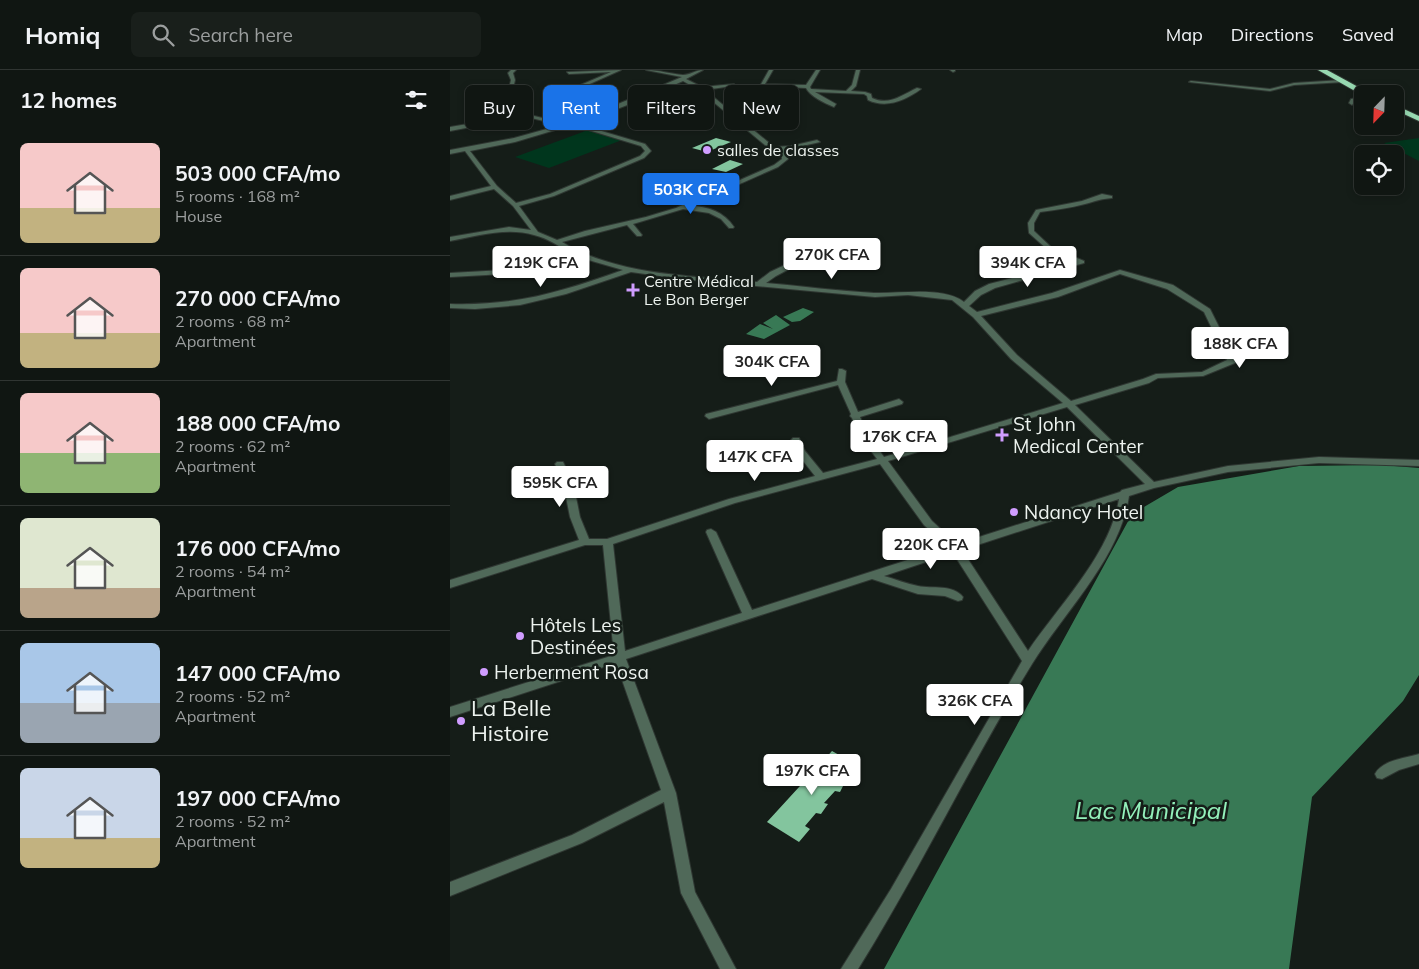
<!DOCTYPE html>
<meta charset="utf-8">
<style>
:root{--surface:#101612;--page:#191f1b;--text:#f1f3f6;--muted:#9c9f9f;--line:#303532;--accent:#1a73e8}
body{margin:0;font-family:Mulish,sans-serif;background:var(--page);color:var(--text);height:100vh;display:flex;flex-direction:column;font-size:19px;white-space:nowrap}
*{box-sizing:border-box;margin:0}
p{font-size:16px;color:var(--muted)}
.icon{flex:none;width:28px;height:28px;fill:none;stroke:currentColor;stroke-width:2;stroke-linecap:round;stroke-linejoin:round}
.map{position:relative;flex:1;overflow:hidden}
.drawer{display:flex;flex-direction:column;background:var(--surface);width:450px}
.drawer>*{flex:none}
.top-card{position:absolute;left:15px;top:15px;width:475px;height:45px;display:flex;gap:10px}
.needle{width:32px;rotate:203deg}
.tools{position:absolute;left:904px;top:15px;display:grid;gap:10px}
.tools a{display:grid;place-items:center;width:50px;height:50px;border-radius:8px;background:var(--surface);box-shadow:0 2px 8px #0003,0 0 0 1px var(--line);font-size:25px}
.price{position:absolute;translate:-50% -42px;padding:0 11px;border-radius:5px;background:#fff;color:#222;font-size:16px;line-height:32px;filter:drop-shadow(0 1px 2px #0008)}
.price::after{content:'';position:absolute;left:50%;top:30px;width:15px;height:11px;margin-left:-8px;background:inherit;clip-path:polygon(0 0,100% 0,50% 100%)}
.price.selected{background:var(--accent);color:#fff}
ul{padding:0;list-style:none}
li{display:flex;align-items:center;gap:15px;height:125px;padding:0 20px}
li+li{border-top:1px solid var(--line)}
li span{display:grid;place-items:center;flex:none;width:140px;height:100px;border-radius:8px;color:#555}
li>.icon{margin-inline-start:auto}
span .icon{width:60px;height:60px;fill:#fffc;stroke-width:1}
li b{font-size:21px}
h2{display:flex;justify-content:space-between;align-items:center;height:60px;padding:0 20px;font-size:21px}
.pill{padding:0 18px;border-radius:8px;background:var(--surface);box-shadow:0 2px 8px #0003,0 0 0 1px var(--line);font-size:18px;line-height:45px}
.pill.selected{background:var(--accent);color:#fff}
header{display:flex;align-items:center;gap:30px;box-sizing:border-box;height:70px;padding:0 25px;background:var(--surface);border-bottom:1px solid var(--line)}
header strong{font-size:24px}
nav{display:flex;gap:28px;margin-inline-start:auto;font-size:18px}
.search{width:350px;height:45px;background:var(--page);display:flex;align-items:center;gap:12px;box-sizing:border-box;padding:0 18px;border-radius:8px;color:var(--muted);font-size:19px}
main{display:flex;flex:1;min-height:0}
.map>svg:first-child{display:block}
.green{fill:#00361d}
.water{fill:#387955}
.building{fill:#83c59e}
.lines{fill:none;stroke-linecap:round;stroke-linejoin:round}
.minor-casing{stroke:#2f3732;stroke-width:2}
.highway-casing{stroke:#2f3732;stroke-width:2}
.minor{fill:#506959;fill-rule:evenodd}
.highway{fill:#97d9b1;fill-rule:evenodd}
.poi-dot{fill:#d09dff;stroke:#151d18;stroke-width:2}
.labels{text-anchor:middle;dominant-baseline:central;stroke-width:5;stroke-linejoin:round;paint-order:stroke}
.far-poi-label{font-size:16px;fill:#edf3ef;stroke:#151d18;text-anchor:start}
.poi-label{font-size:19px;fill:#edf3ef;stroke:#151d18;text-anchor:start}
.near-poi-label{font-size:22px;fill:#edf3ef;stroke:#151d18;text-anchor:start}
.near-water-label{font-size:24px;font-style:italic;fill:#94f1bb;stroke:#151d18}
</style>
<header>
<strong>Homiq</strong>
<div class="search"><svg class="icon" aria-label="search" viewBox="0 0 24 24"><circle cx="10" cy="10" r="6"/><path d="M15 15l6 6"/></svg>Search here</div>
<nav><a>Map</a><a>Directions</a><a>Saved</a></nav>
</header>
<main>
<section class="drawer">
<h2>12 homes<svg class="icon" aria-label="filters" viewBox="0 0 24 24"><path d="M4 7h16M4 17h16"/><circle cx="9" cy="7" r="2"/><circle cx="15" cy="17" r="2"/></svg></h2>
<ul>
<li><span style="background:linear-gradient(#f6c9c9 65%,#c2b280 0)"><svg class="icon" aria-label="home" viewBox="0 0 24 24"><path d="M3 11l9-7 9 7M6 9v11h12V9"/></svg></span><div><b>503 000 CFA/mo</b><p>5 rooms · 168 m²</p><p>House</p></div></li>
<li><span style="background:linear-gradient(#f6c9c9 65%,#c2b280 0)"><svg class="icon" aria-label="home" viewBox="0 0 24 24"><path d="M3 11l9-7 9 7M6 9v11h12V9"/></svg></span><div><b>270 000 CFA/mo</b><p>2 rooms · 68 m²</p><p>Apartment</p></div></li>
<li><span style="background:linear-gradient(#f6c9c9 60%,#8fb573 0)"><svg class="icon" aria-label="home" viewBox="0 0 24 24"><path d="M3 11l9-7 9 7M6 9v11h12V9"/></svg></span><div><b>188 000 CFA/mo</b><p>2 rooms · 62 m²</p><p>Apartment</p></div></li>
<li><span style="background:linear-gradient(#dfe7d0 70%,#b9a48a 0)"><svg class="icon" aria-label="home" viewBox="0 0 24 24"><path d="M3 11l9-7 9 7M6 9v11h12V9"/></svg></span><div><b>176 000 CFA/mo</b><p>2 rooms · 54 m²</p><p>Apartment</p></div></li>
<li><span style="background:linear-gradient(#a9c7e8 60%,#9aa5b1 0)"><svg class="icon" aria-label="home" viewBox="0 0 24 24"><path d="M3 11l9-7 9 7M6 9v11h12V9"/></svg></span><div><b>147 000 CFA/mo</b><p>2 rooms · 52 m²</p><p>Apartment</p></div></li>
<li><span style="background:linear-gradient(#c9d6e8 70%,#c2b280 0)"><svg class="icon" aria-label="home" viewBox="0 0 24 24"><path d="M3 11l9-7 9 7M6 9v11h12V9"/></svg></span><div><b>197 000 CFA/mo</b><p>2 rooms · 52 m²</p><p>Apartment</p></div></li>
</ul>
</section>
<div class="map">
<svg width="969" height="899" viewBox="0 0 969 899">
<rect width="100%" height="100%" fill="#151d18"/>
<path class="green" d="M 138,60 L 172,70 L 99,98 L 65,87 Z
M 969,68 L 969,91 L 934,73 Z"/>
<path class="water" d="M 353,238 L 364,242 L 350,251 L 342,252 L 333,247 Z
M 326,245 L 340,255 L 314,269 L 296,264 L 310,254 L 323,259 L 313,253 Z
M 932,395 L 969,398 L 969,605 L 953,631 L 862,727 L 839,899 L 434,899 L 682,444 L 728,417 L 849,396 Z"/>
<path class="building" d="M 266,68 L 281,72 L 257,82 L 242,78 Z
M 280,90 L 293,94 L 276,102 L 262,99 Z
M 382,681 L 407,695 L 393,712 L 395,712 L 390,722 L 385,721 L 374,733 L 378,734 L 371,744 L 366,743 L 355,756 L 360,759 L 349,772 L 317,752 Z"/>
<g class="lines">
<defs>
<path id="minor" d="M 61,0 L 66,0 L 63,3 L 65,10 L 62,23 L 49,27 L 68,42 L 117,54 L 143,45 L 118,41 L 100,30 L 100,28 L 161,2 L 119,4 L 117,2 L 171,0 L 106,29 L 121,39 L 149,42 L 232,7 L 196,0 C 209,0 221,4 233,5 C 240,5 246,0 253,0 L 236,9 L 252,17 L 284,14 L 282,16 L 255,20 L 324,77 L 341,76 L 367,70 L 370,72 L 335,80 L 338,89 L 328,97 L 240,136 C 258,136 274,142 284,157 L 283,158 L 279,158 L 271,149 L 259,143 L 233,139 L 183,154 L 192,165 L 191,166 L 187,166 L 177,155 L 112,172 C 168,206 244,206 307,212 L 320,202 L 371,178 L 373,179 L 373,181 L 326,206 L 316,213 C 351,216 388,221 424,223 C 450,224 493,216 514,232 L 525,221 L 539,214 L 625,192 L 597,179 L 579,163 L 578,153 L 586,140 L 632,131 L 652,124 L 662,126 L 662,128 C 650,129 646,131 635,134 C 620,138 605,140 590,142 L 584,153 L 584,161 L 601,177 L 634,191 L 634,193 L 545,218 L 531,225 L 519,236 L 527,242 L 602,223 L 670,200 L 723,215 L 760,239 L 786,291 L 785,293 L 753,306 L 708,308 L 699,313 L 625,335 L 704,412 L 778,396 L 869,387 L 969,390 L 969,396 L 869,393 L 778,402 L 704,418 L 679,426 C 670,488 615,541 582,594 C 520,694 470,800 408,899 L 391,899 L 441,819 L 572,591 L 503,483 L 434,506 C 445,509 457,514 468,516 C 482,519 503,514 513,527 L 512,530 L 508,531 L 495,526 L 468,524 L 422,509 L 176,589 L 226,723 L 245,822 L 286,899 L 270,899 L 231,823 L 214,732 L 132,773 L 0,826 L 0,812 L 122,765 L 211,720 L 166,593 L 0,647 L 0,637 L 164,585 L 153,475 L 135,475 L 0,518 L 0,510 L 129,470 L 120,447 L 113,412 L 105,394 L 107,392 L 113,392 L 123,412 L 130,447 L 139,469 L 157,469 L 279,429 L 365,406 L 346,382 L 341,370 L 343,368 L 349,368 L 355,381 L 373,403 L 427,389 L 409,365 L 402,348 L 400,346 L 401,344 L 388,315 L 259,349 L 255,346 L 256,344 L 387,311 L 389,299 L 392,299 L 396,301 L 395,312 L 408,342 L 449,329 L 453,332 L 452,334 L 410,347 L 418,365 L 434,387 L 613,333 L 561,289 L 523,247 L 502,230 L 458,225 L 425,227 L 231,209 L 181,202 L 116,224 L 70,235 L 25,239 L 0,238 L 0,234 C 66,236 111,222 173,200 L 128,187 L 54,204 L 0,207 L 0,203 L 54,200 L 122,184 C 110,177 98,168 84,165 C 57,157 27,166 0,171 L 0,167 L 59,157 L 81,160 L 63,136 L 44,119 L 0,130 L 0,126 L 41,116 L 15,81 L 0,84 L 0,80 L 64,68 L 111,55 L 64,44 L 35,21 L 35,19 L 39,19 L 46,25 L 58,22 L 61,10 L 58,3 ZM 233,11 L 249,20 L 321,80 L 330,80 L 332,89 L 324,95 L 226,138 L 196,147 L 135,161 L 107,170 L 88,162 L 69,136 L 104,126 L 194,88 L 201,81 L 195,74 L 128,54 L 193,29 ZM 122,55 L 191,76 L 195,81 L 190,86 L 100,124 L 66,133 L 47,116 L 20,81 L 65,72 ZM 670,204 L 717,219 L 754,242 L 777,290 L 752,302 L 706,304 L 693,309 L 621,331 L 567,285 L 531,246 L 608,227 ZM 617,337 L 695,414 L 672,420 L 670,422 L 507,474 L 482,451 L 438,391 ZM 430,394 L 474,455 L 498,477 L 302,540 L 266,462 L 261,459 L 257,460 L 256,462 L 292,543 L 175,581 L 163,474 L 285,433 ZM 669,429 C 660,485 609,535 578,581 L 512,480 Z
M 319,0 L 323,0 L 315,14 L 356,15 L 366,0 L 370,0 L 360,17 L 361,19 L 396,21 L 402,15 L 406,0 L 410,0 L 406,16 L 401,21 L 415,22 L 421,24 L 422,28 C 439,36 452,25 467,18 L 471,19 C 456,30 437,39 418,30 L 417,26 L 414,24 L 365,22 L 386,34 L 384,37 C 374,33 360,26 356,18 L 310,16 Z
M 500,0 L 505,0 L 505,1 L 503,2 Z
M 892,10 L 894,12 L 844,15 L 820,21 L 739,12 L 741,11 L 820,19 L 844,13 Z
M 912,27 L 912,30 L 905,31 L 902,35 L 899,33 L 901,29 Z
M 35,51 L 38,53 L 37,54 L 0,61 L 0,57 Z
M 969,684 L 969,694 L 949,700 L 932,709 L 927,708 L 925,704 C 932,690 956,688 969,684 Z"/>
<path id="highway" d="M 868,0 L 877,0 L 921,24 L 912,25 Z
M 945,35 L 969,46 L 969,51 L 945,40 Z"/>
</defs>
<use href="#minor" class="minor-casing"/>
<use href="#highway" class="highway-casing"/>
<use href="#minor" class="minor"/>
<use href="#highway" class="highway"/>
</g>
<g class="poi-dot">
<circle cx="257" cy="80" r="5"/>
<path d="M180.5 212.5h5v5h5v5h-5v5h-5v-5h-5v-5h5z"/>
<path d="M549.5 357.5h5v5h5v5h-5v5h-5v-5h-5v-5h5z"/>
<circle cx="564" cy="442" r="5"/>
<circle cx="70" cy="566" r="5"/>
<circle cx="34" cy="602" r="5"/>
<circle cx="11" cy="651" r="5"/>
</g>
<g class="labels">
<g class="far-poi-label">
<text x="267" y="80">salles de classes</text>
<text x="194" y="211">Centre Médical<tspan x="194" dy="18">Le Bon Berger</tspan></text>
</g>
<g class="poi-label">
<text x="563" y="354">St John<tspan x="563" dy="22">Medical Center</tspan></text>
<text x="574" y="442">Ndancy Hotel</text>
<text x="80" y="555">Hôtels Les<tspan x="80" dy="22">Destinées</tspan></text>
<text x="44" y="602">Herberment Rosa</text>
</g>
<g class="near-poi-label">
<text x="21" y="638">La Belle<tspan x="21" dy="25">Histoire</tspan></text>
</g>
<g class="near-water-label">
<text x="701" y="740">Lac Municipal</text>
</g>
</g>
</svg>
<div class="tools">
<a><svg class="needle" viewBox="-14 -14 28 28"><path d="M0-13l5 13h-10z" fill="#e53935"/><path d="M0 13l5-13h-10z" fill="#9c9f9f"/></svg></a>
<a><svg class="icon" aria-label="locate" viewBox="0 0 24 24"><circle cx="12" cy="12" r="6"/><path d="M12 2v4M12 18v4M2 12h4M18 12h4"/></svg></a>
</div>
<b class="price selected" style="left:241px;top:145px">503K CFA</b>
<b class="price" style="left:382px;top:210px">270K CFA</b>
<b class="price" style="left:91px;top:218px">219K CFA</b>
<b class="price" style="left:578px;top:218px">394K CFA</b>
<b class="price" style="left:790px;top:299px">188K CFA</b>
<b class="price" style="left:322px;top:317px">304K CFA</b>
<b class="price" style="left:449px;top:392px">176K CFA</b>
<b class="price" style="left:305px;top:412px">147K CFA</b>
<b class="price" style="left:110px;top:438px">595K CFA</b>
<b class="price" style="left:481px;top:500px">220K CFA</b>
<b class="price" style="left:525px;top:656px">326K CFA</b>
<b class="price" style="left:362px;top:726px">197K CFA</b>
<div class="top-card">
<a class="pill">Buy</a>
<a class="pill selected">Rent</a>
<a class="pill">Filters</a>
<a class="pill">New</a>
</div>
</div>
</main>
